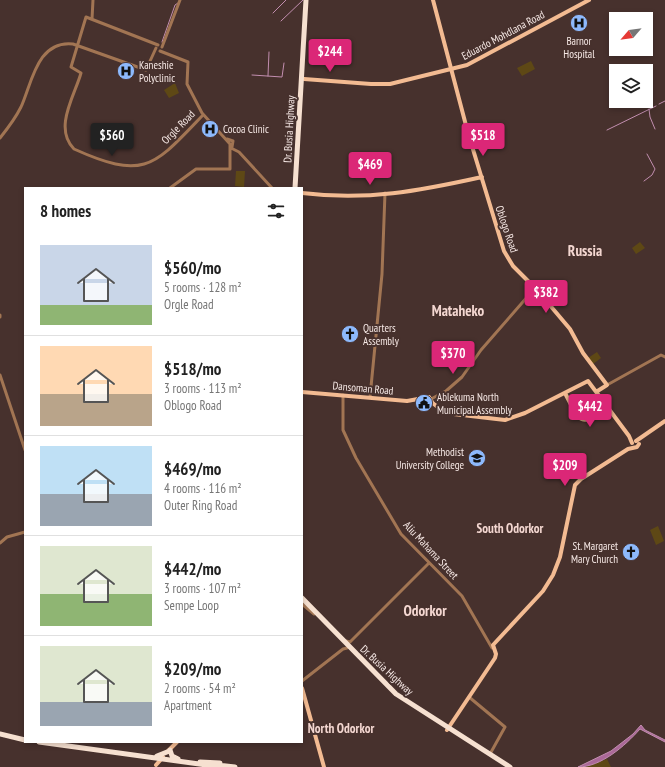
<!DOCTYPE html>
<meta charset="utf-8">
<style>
:root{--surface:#fff;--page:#f2f2f2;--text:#222;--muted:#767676;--line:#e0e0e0;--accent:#db2777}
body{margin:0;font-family:"PT Sans Narrow",sans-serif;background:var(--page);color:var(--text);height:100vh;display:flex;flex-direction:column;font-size:15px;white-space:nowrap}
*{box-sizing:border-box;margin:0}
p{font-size:13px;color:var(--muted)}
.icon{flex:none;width:22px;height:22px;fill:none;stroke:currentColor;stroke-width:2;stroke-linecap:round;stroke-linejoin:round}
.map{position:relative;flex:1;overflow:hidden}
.panel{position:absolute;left:24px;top:187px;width:279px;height:556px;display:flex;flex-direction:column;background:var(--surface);border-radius:0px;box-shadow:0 2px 6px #0003}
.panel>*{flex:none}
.needle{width:26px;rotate:242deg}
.buttons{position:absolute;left:609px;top:12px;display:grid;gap:8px}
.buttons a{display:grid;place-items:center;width:44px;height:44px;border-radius:0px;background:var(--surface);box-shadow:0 2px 6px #0003;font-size:20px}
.price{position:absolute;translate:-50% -34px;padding:0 9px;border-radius:4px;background:var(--accent);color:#fff;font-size:13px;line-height:26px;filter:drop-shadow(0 1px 2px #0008)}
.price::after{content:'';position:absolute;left:50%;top:24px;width:12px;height:9px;margin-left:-6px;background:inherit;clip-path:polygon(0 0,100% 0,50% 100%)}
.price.selected{background:#222;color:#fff}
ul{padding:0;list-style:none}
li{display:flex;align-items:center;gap:12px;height:100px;padding:0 16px}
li+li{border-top:1px solid var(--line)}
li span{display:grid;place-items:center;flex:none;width:112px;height:80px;border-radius:0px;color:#555}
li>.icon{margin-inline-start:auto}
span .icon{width:48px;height:48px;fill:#fffc;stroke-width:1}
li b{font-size:17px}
h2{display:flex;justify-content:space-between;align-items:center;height:48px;padding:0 16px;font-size:17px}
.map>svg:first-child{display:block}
.green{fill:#5e4815}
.water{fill:#ab6898;stroke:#c28eaf}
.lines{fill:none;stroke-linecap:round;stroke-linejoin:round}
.stream{stroke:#c28eaf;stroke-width:1}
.minor{stroke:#a27553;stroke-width:3}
.major{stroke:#f3bb92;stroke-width:4}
.highway{stroke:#f6e0d0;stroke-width:5}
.labels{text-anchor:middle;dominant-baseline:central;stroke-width:4;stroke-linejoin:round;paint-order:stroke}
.street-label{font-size:11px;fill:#f6e8e5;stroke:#47312d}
.poi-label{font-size:11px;fill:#f6e8e5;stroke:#47312d;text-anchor:start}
.quarter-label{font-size:13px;font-weight:bold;fill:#f4d7d1;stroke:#47312d}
.district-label{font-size:15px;font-weight:bold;fill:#f4d7d1;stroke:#47312d}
</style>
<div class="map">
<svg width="665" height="767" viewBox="0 0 665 767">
<rect width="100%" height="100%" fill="#47312d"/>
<path class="green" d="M 531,61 L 535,69 L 522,76 L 517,68 Z
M 175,83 L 179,93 L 169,98 L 164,90 Z
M 236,171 L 245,171 L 244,187 L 235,186 Z
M 640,242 L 645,248 L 636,254 L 632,248 Z
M 597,352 L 601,358 L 593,364 L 588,358 Z
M 658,526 L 664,541 L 656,545 L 650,530 Z
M 607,759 L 611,767 L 585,767 Z"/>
<path class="water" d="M 641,725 L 645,730 L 665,740 L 665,742 L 640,729 C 625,746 601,767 578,767 L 611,751 L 633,734 Z"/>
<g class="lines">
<path class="stream" d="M 273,13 L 286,0
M 281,21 L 303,0
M 162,42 L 175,5 L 178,3
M 252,75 L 282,77 L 284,63
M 268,76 L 269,52
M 659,104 L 665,101
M 649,109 L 650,117 L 655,129
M 607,130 L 656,106
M 644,181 L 652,175 L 655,169 L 647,154"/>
<path class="minor" d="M 92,19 L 93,0
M 158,45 L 86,17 L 71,67 L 81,73 C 75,95 53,128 74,149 C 145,181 154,166 203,115
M 162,47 L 180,0
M 160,51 L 188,62 L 187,84 L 202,113 L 230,144
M 0,138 C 8,128 15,119 21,107 C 32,83 37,40 73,44 L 146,70 L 156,48
M 227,139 L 233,141 L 232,147
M 231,148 L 239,152 L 272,188
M 170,188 L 196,169 L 230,169 L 230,144
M 0,315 L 0,317
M 0,375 L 25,450
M 607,385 L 661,355 L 665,357
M 343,395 L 343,430 L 356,458 L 401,534 L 462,596 L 492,648
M 370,397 L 382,274 L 385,193
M 431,399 L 446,391 L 462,377 L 481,350 L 535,288
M 0,543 L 7,537 L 25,532
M 302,604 L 314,614
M 346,641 L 350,642 L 429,563
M 302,681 L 343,649 L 347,648
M 469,697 L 505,727 L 490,754"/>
<path class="major" d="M 433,0 L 468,133 L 504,251 L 513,266 L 537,290 L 570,329 L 583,353 L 607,385 L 596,392
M 304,79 L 371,84 L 390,84 L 467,65 L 589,0
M 302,193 C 367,201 419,191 482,177
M 302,392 L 407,401 L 429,397 L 432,402
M 565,393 C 580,422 578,427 609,410
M 423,399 L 429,400 L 445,413 L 505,420 L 525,413 L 588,381 L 629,436 L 632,443
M 636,441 L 665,421
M 302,688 L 324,767
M 447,730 L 495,658 L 496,654 L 493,645 L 543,591 L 553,575 L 560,557 L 575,485 L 581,479 L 628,449 L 637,447 L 639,444
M 167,752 L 177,742
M 156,765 L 163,757"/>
<path class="highway" d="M 295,188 L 306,0
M 302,598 L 396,694 L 510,767
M 0,734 L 25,740
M 39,742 L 221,767
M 170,750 L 172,756 L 178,759
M 157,756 L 167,752
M 200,762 L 220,763
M 217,765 L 235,767"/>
</g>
<defs>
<symbol id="hospital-disc" viewBox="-11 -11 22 22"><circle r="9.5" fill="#8db9fc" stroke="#47312d"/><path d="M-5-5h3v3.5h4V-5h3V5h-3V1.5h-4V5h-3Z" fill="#111"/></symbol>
<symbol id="church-disc" viewBox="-11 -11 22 22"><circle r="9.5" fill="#8db9fc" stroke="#47312d"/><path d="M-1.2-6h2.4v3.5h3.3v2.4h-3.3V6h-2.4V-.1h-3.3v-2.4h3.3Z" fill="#111"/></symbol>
<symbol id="civic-disc" viewBox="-11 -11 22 22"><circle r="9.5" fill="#8db9fc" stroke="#47312d"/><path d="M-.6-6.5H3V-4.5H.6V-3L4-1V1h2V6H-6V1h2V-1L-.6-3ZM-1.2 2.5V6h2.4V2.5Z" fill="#111"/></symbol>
<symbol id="university-disc" viewBox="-11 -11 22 22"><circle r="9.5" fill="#8db9fc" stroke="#47312d"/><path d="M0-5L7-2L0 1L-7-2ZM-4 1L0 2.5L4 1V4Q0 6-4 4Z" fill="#111"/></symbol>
</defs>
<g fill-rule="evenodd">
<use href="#hospital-disc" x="569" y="13" width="20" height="20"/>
<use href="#hospital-disc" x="116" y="61" width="20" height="20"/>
<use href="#hospital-disc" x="200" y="119" width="20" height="20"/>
<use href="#church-disc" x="340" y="324" width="20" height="20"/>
<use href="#civic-disc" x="414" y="393" width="20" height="20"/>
<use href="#university-disc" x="467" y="448" width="20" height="20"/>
<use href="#church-disc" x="621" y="542" width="20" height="20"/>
</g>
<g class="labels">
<g class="street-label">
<text transform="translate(503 35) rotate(-28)">Eduardo Mohdlana Road</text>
<text transform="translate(178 127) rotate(-45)">Orgle Road</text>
<text transform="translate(289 129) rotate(-87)">Dr. Busia Highway</text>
<text transform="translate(507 229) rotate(71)">Oblogo Road</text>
<text transform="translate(363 388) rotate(5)">Dansoman Road</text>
<text transform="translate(431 550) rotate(47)">Aliu Mahama Street</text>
<text transform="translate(387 670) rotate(43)">Dr. Busia Highway</text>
</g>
<g class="poi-label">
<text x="579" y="41" text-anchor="middle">Barnor<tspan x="579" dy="13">Hospital</tspan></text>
<text x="139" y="65">Kaneshie<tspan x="139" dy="13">Polyclinic</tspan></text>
<text x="223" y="129">Cocoa Clinic</text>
<text x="363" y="328">Quarters<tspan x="363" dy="13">Assembly</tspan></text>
<text x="437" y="397">Ablekuma North<tspan x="437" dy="13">Municipal Assembly</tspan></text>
<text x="464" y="452" text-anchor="end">Methodist<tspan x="464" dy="13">University College</tspan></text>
<text x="618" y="546" text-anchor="end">St. Margaret<tspan x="618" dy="13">Mary Church</tspan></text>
</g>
<g class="quarter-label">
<text x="510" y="528">South Odorkor</text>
<text x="341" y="728">North Odorkor</text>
</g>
<g class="district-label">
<text x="585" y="250">Russia</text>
<text x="458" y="310">Mataheko</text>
<text x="425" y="610">Odorkor</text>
</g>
</g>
</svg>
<div class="buttons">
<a><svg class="needle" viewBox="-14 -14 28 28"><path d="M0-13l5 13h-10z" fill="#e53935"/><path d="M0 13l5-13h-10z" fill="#767676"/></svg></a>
<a><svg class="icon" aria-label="layers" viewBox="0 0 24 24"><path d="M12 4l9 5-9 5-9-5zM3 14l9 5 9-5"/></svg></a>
</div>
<b class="price" style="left:330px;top:73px">$244</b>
<b class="price selected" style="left:112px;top:157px">$560</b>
<b class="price" style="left:483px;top:157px">$518</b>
<b class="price" style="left:370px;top:186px">$469</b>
<b class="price" style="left:546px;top:314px">$382</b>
<b class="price" style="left:453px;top:375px">$370</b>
<b class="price" style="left:590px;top:428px">$442</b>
<b class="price" style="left:565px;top:487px">$209</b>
<section class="panel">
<h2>8 homes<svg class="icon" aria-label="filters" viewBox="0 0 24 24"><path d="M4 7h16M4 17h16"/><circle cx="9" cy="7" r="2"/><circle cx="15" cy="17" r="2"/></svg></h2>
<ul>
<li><span style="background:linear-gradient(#c9d6e8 75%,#8fb573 0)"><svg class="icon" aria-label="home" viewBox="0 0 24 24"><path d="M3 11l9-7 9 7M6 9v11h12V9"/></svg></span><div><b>$560/mo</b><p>5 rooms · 128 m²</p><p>Orgle Road</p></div></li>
<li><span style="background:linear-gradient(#ffd9b3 60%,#b9a48a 0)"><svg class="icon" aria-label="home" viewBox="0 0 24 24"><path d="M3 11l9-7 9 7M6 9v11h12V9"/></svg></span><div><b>$518/mo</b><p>3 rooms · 113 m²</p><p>Oblogo Road</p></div></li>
<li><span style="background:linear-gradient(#bfe0f5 60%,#9aa5b1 0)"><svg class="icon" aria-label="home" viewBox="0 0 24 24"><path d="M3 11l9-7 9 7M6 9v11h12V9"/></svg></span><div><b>$469/mo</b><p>4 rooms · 116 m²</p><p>Outer Ring Road</p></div></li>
<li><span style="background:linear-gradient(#dfe7d0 60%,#8fb573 0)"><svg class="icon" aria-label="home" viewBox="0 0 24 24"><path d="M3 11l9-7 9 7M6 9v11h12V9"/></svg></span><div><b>$442/mo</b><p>3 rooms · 107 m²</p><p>Sempe Loop</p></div></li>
<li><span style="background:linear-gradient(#dfe7d0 70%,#9aa5b1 0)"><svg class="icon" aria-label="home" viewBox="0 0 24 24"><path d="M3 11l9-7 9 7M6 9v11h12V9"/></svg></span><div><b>$209/mo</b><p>2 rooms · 54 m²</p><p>Apartment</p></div></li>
</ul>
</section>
</div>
